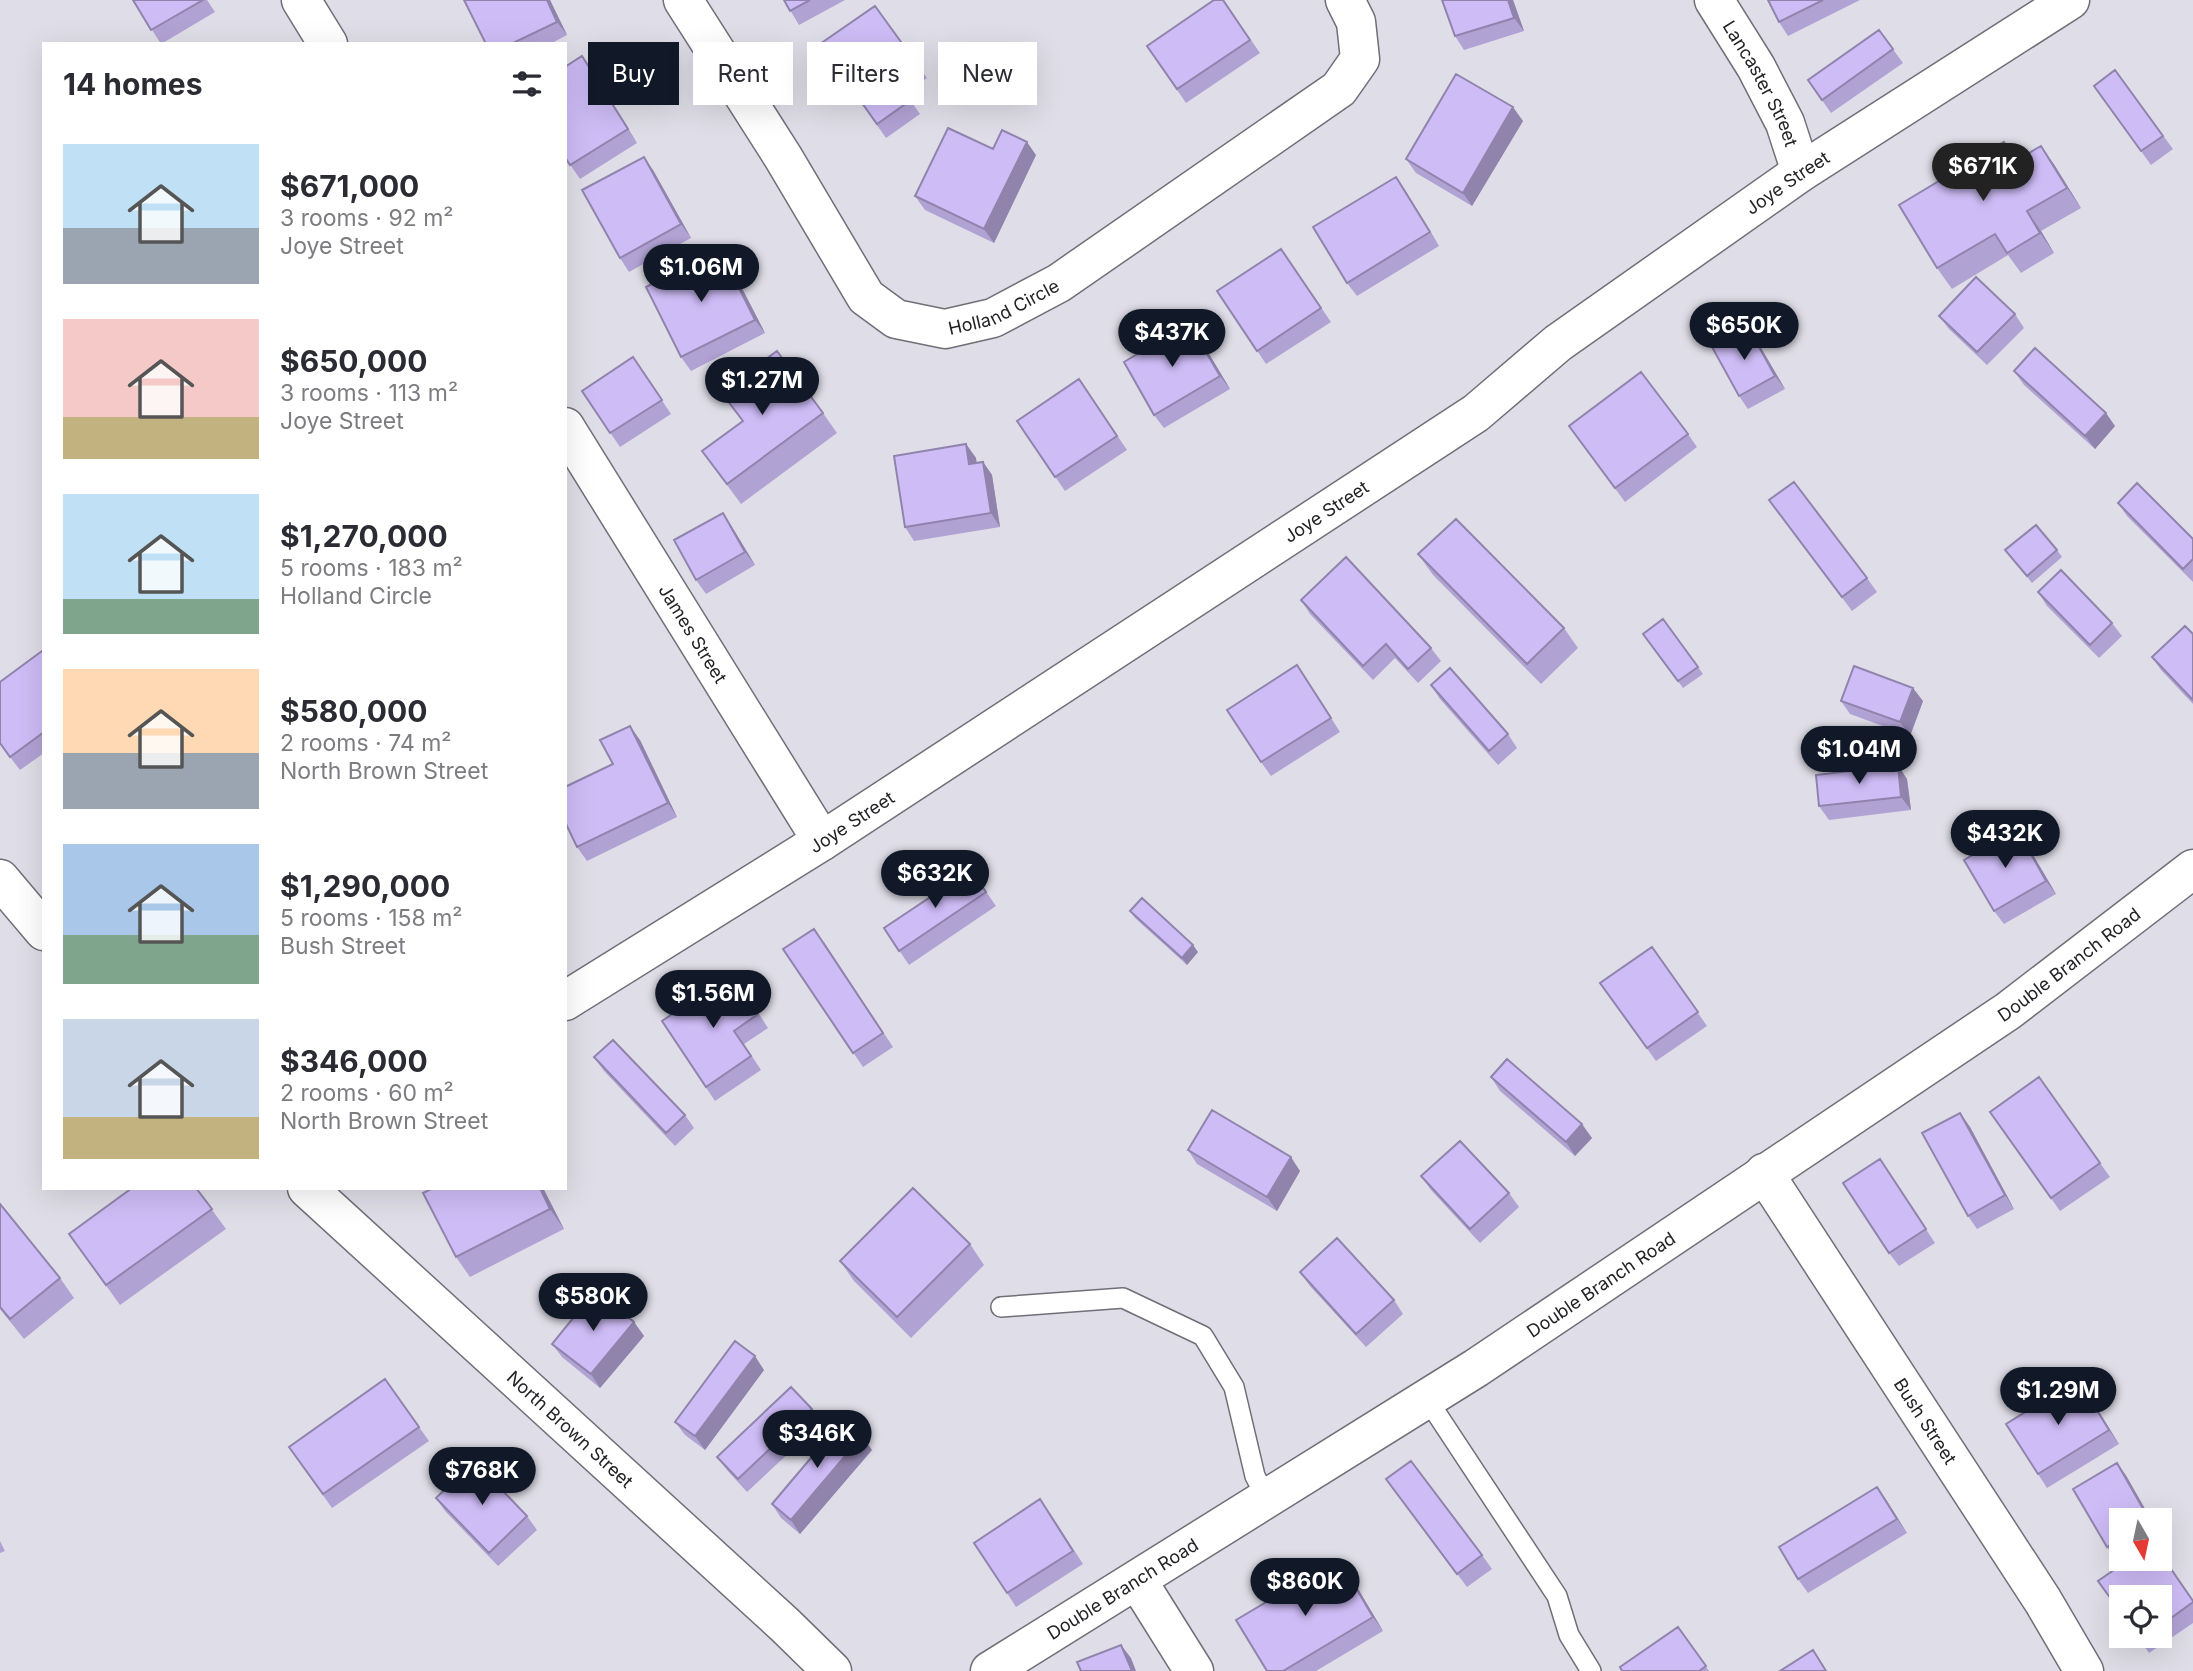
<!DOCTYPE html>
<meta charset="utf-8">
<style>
:root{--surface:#fff;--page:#f2f2f3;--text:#2b2b33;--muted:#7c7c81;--accent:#111827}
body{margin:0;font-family:Inter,sans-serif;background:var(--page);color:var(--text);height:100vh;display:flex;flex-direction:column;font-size:26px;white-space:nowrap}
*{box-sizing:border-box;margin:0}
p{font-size:23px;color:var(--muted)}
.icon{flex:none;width:38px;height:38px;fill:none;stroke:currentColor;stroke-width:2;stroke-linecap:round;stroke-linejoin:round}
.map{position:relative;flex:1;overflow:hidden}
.panel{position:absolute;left:42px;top:42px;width:525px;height:1148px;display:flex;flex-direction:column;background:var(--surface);border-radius:0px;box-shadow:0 7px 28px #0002}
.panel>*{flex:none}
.hud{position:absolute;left:588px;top:42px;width:665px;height:63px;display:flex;gap:14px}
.needle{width:46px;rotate:171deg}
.tools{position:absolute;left:2109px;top:1508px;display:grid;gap:14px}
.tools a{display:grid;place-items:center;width:63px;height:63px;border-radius:0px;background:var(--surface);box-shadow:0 7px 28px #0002;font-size:35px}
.price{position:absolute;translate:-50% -60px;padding:0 16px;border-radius:24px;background:var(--accent);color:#fff;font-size:23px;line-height:46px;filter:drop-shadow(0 2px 4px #0008)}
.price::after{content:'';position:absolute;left:50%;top:42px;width:21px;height:16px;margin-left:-10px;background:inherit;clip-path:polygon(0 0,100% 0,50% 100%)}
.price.current{background:#222;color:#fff}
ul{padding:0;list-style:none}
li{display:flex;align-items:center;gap:21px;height:175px;padding:0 21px}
li span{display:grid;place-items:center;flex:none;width:196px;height:140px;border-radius:0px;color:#555}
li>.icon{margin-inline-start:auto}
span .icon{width:84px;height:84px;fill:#fffc;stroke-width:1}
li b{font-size:30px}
h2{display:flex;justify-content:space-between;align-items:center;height:84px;padding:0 21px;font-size:30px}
.tag{padding:0 24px;border-radius:0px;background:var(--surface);box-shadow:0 7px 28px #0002;font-size:24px;line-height:63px}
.tag.current{background:var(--accent);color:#fff}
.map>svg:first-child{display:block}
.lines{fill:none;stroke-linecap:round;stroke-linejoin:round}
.service-casing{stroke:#706e77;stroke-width:22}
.minor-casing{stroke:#706e77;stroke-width:41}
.service{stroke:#fff;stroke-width:19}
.minor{stroke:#fff;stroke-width:38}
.wall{fill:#b1a2d4}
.shaded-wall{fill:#9084ac}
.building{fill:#cebcf6;stroke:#9084ac;stroke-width:2}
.labels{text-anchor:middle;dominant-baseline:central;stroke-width:5;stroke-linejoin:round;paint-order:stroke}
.street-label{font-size:18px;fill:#232226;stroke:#ecebf5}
</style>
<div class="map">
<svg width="2193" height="1671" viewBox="0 0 2193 1671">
<rect width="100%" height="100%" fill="#dfdee8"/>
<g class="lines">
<defs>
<path id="service" d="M 1001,1307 L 1123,1298 L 1203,1336 L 1234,1387 L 1255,1476 L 1267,1499
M 1427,1399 L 1557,1596 L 1569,1635 L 1591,1671"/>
<g id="minor">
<path d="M 301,0 L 328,44"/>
<path id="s1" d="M 683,0 L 783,157 L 866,297 L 896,319 L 945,329 L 993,318 L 1059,283 L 1339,89 L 1360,59 L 1356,22 L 1345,0"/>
<path id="s2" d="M 1714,0 L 1756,67 L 1785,123 L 1801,172"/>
<path id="s3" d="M 565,427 L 822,841"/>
<path d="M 0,879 L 44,931"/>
<path id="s4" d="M 565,1001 L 822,841 L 1476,413 L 1558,343 L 1801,172 L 2070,0"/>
<path id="s5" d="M 1764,1173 L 2043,1601 L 2084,1671"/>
<path id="s6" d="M 307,1188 L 785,1625 L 832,1671"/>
<path d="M 1137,1580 L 1194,1671"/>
<path id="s7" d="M 990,1671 L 1476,1368 L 2008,1011 L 2193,869"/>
</g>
</defs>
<use href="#service" class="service-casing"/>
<use href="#minor" class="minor-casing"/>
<use href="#service" class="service"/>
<use href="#minor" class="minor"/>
</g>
<path class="wall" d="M 133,0 L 207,0 L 215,12 L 161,44 Z
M 464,0 L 550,0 L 567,35 L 550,44 L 486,44 Z
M 784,0 L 845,0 L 799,25 Z
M 1223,0 L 1260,53 L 1186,103 L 1147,46 Z
M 1513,0 L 1524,31 L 1464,50 L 1455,36 Z
M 1769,0 L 1860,0 L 1788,36 L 1779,22 Z
M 875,6 L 927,78 L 905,93 L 920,114 L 886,138 L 820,44 Z
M 1879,30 L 1903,63 L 1831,113 L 1808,80 Z
M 592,70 L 637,143 L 580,179 L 565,157 Z
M 2115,70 L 2173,149 L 2151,165 L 2094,86 Z
M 1523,121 L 1472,206 L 1416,173 L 1406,159 Z
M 2004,142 L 2017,161 L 2041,146 L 2055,166 L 2081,208 L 2041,231 L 2054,253 L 2021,273 L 2008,255 L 1952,289 L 1937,268 Z
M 993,149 L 1036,155 L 994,243 L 925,210 L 915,196 Z
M 653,170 L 691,238 L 629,272 L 620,258 Z
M 1405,190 L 1439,246 L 1357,296 L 1347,283 Z
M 1281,249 L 1331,322 L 1266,364 L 1217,291 Z
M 720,250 L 729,263 L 765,333 L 691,371 L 681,357 Z
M 2015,314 L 2024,328 L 1987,365 L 1949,329 L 1939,316 Z
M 1189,323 L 1199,337 L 1230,389 L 1164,428 L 1154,415 Z
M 1757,341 L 1785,389 L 1748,409 L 1739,396 Z
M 633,357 L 671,414 L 620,447 L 582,391 Z
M 2014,371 L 2115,426 L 2095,449 L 2024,385 Z
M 1079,379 L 1127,450 L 1065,491 L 1017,421 Z
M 721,392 L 823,413 L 837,433 L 741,504 L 702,451 L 742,421 Z
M 1569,426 L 1688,434 L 1697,447 L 1625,502 Z
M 966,444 L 976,458 L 976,463 L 983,462 L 992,475 L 1000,527 L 914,541 L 905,527 Z
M 1769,500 L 1867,578 L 1877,592 L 1852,611 Z
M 2118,503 L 2193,539 L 2193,582 L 2127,516 Z
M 723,513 L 732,527 L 755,565 L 706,594 L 696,580 Z
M 2005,550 L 2057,550 L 2062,557 L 2032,583 Z
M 1418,554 L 1564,628 L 1578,648 L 1541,684 L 1433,575 Z
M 2038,592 L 2112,623 L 2122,636 L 2099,658 L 2047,606 Z
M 1301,600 L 1431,648 L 1441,661 L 1418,683 L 1395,658 L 1373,680 L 1310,614 Z
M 1663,619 L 1703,674 L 1683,688 L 1643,634 Z
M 2193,634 L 2193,704 L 2161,670 L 2152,657 Z
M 44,653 L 44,753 L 20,770 L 0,744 Z
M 1297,665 L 1340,732 L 1271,776 L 1261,762 Z
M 1431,685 L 1508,734 L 1517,748 L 1498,765 L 1440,699 Z
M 1841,701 L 1923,701 L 1910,736 L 1850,714 Z
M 640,740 L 677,817 L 587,861 L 577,847 L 613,764 Z
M 1907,779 L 1911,810 L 1829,820 L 1819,806 Z
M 2026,843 L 2056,894 L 2004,924 L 1994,911 Z
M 971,870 L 996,906 L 909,965 L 884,928 Z
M 1130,911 L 1198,952 L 1187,965 L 1135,918 Z
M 824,942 L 893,1047 L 863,1067 L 783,949 Z
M 1652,947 L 1707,1026 L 1656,1061 L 1600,983 Z
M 742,988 L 768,1028 L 744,1044 L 761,1070 L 715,1101 L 662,1021 Z
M 594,1057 L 685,1115 L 694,1128 L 675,1146 L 604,1071 Z
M 1491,1077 L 1592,1138 L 1575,1156 L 1500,1091 Z
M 2039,1077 L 2110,1177 L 2060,1211 L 1990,1112 Z
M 1960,1113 L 1970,1127 L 2014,1209 L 1977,1229 L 1968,1216 Z
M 1188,1150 L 1300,1171 L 1277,1211 L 1197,1164 Z
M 1880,1159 L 1935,1243 L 1899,1266 L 1889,1253 Z
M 1421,1176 L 1509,1193 L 1519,1207 L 1480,1243 L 1431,1190 Z
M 196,1188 L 226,1229 L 120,1305 L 69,1234 Z
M 543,1188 L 564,1229 L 470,1277 L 456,1257 Z
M 0,1204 L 60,1278 L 74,1298 L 24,1339 L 0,1309 Z
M 970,1244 L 984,1265 L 911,1338 L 854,1281 L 840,1261 Z
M 1300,1272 L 1394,1300 L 1403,1314 L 1366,1347 L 1310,1286 Z
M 634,1322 L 644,1336 L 600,1388 L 562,1357 L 552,1344 Z
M 764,1370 L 705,1450 L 685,1435 L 675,1422 Z
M 385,1379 L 429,1441 L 332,1508 L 289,1447 Z
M 2087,1393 L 2119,1444 L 2047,1488 L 2038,1474 Z
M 812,1409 L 822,1422 L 747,1492 L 727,1470 L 717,1457 Z
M 872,1450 L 800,1534 L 781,1518 L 772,1504 Z
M 2117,1463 L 2127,1477 L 2121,1521 L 2121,1558 L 2116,1560 L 2107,1547 Z
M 1386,1479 L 1482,1555 L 1492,1569 L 1467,1587 Z
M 1877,1487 L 1907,1533 L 1808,1593 L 1798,1579 Z
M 436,1498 L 527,1516 L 537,1530 L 498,1566 L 445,1511 Z
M 1050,1513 L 1083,1564 L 1016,1607 L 1007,1593 Z
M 0,1541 L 5,1551 L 0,1553 Z
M 1339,1559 L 1348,1572 L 1383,1631 L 1316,1671 L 1267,1671 Z
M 2160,1598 L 2193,1601 L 2193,1623 L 2149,1653 L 2137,1636 L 2160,1636 Z
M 1678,1627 L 1709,1671 L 1622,1671 Z"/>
<path class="shaded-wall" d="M 547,0 L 550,0 L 567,35 L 557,22 Z
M 1508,0 L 1513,0 L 1524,31 L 1514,18 Z
M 582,56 L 592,70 L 637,143 L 628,129 Z
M 1513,107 L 1523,121 L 1472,206 L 1463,193 Z
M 1027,142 L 1036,155 L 994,243 L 984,229 Z
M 2041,146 L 2055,166 L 2081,208 L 2067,188 Z
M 644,157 L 653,170 L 691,238 L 681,224 Z
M 1396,177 L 1405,190 L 1439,246 L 1430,232 Z
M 2027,211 L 2041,231 L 2054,253 L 2040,233 Z
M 720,250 L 729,263 L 765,333 L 755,320 Z
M 1189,323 L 1199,337 L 1230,389 L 1220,376 Z
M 1748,327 L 1757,341 L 1785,389 L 1775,376 Z
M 2106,413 L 2115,426 L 2095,449 L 2085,436 Z
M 966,444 L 976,458 L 979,477 L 969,464 Z
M 983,462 L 992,475 L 1000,527 L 991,513 Z
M 723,513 L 732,527 L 755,565 L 745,552 Z
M 1913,688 L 1923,701 L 1910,736 L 1900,722 Z
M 630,726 L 640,740 L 677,817 L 668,803 Z
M 1898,765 L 1907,779 L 1911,810 L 1901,797 Z
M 2017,829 L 2026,843 L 2056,894 L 2046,881 Z
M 1193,945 L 1198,952 L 1187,965 L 1182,958 Z
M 1960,1113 L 1970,1127 L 2014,1209 L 2005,1195 Z
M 1582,1124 L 1592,1138 L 1575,1156 L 1566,1142 Z
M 1291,1157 L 1300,1171 L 1277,1211 L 1267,1197 Z
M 540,1188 L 543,1188 L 564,1229 L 550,1209 Z
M 634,1322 L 644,1336 L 600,1388 L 591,1374 Z
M 755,1356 L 764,1370 L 705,1450 L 695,1436 Z
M 2078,1379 L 2087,1393 L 2119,1444 L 2109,1430 Z
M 862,1436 L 872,1450 L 800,1534 L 791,1520 Z
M 2117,1463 L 2127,1477 L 2152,1521 L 2150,1521 Z
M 1877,1487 L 1887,1501 L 1907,1533 L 1897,1519 Z
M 1339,1559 L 1348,1572 L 1383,1631 L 1373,1617 Z
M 1121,1645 L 1131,1658 L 1136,1671 L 1132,1671 Z"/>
<path class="building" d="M 133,0 L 203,0 L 151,30 Z
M 464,0 L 547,0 L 557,22 L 511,44 L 486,44 Z
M 784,0 L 810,0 L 790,11 Z
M 1214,0 L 1223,0 L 1250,40 L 1177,89 L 1147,46 Z
M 1442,0 L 1508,0 L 1514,18 L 1455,36 Z
M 1768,0 L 1823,0 L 1779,22 Z
M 875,6 L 917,64 L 896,79 L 911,100 L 877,124 L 820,44 Z
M 1879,30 L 1893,49 L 1822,100 L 1808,80 Z
M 582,56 L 628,129 L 570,165 L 565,157 L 565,67 Z
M 2115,70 L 2163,136 L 2141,151 L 2094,86 Z
M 1456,74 L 1513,107 L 1463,193 L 1406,159 Z
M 948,128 L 993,149 L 1002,130 L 1027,142 L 984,229 L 915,196 Z
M 2004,142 L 2015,161 L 2041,146 L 2067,188 L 2027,211 L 2040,233 L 2007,253 L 1995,234 L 1937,268 L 1899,205 Z
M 644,157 L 681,224 L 620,258 L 582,190 Z
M 1396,177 L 1430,232 L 1347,283 L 1313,227 Z
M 1281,249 L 1321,308 L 1257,351 L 1217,291 Z
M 720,250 L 755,320 L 681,357 L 646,287 Z
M 1976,277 L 2015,314 L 1977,352 L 1939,316 Z
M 1189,323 L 1220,376 L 1154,415 L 1124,362 Z
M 1748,327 L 1775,376 L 1739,396 L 1712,347 Z
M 2035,348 L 2106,413 L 2085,436 L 2014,371 Z
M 777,351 L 823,413 L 727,484 L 702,451 L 743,421 L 721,392 Z
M 633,357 L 662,400 L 610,433 L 582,391 Z
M 1641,372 L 1688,434 L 1615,488 L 1569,426 Z
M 1079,379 L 1117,436 L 1055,477 L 1017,421 Z
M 966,444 L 969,464 L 983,462 L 991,513 L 905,527 L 894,456 Z
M 1794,482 L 1867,578 L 1842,597 L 1769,500 Z
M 2137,483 L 2193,539 L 2193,559 L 2183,569 L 2118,503 Z
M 723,513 L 745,552 L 696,580 L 674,540 Z
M 1456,519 L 1564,628 L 1527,664 L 1418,554 Z
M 2036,525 L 2057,550 L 2027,576 L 2005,550 Z
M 1346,557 L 1431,648 L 1408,669 L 1386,644 L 1363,666 L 1301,600 Z
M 2061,570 L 2112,623 L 2090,645 L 2038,592 Z
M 1663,619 L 1698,667 L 1678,681 L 1643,634 Z
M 2185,626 L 2193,634 L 2193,700 L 2152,657 Z
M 42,651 L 44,653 L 44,732 L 10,757 L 0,743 L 0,682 Z
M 1297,665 L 1331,718 L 1261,762 L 1227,710 Z
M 1854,666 L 1913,688 L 1900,722 L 1841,701 Z
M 1450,668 L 1508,734 L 1489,751 L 1431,685 Z
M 630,726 L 668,803 L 577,847 L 565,822 L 565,787 L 613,764 L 600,740 Z
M 1898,765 L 1901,797 L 1819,806 L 1816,775 Z
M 2017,829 L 2046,881 L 1994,911 L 1964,860 Z
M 971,870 L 986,892 L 899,951 L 884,928 Z
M 1142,898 L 1193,945 L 1182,958 L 1130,911 Z
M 814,929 L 883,1033 L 853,1053 L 783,949 Z
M 1652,947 L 1698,1012 L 1647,1048 L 1600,983 Z
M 732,974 L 758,1014 L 734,1031 L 751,1056 L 706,1087 L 662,1021 Z
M 613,1040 L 685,1115 L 666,1133 L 594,1057 Z
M 1507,1059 L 1582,1124 L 1566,1142 L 1491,1077 Z
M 2039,1077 L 2100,1163 L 2051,1198 L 1990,1112 Z
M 1212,1110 L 1291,1157 L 1267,1197 L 1188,1150 Z
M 1960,1113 L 2005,1195 L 1968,1216 L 1922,1133 Z
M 1460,1141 L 1509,1193 L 1470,1229 L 1421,1176 Z
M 1880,1159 L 1926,1229 L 1889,1253 L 1843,1183 Z
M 132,1188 L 196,1188 L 212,1209 L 106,1285 L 69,1234 Z
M 433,1188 L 540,1188 L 550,1209 L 456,1257 L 423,1193 Z
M 913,1188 L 970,1244 L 897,1317 L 840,1261 Z
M 0,1204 L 60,1278 L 10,1319 L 0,1307 Z
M 1337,1238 L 1394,1300 L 1356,1334 L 1300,1272 Z
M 595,1291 L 634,1322 L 591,1374 L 552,1344 Z
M 735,1341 L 755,1356 L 695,1436 L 675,1422 Z
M 385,1379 L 419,1427 L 323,1494 L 289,1447 Z
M 2078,1379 L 2109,1430 L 2038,1474 L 2006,1424 Z
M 791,1387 L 812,1409 L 738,1479 L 717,1457 Z
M 843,1420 L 862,1436 L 791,1520 L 772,1504 Z
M 474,1461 L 527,1516 L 489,1553 L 436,1498 Z
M 1411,1461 L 1482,1555 L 1457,1574 L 1386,1479 Z
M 2117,1463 L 2150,1521 L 2121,1521 L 2121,1538 L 2107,1547 L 2073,1489 Z
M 1877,1487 L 1897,1519 L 1798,1579 L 1779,1547 Z
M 1040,1499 L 1073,1551 L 1007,1593 L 974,1543 Z
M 2160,1553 L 2193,1601 L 2193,1602 L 2160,1626 L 2160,1598 L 2121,1598 L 2121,1613 L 2098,1581 L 2130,1559 L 2160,1559 Z
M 1339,1559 L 1373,1617 L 1283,1671 L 1267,1671 L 1236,1620 Z
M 1678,1627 L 1706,1666 L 1699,1671 L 1622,1671 L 1620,1667 Z
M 1121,1645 L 1132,1671 L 1081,1671 L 1077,1662 Z
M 1813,1650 L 1826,1671 L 1780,1671 Z"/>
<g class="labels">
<g class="street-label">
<text stroke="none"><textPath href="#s2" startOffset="96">Lancaster Street</textPath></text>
<text stroke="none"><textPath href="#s4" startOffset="1472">Joye Street</textPath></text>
<text stroke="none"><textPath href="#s1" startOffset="499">Holland Circle</textPath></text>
<text stroke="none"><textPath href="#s4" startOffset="905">Joye Street</textPath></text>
<text stroke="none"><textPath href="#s3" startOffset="243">James Street</textPath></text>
<text stroke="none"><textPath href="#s4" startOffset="338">Joye Street</textPath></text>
<text stroke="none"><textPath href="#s7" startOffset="1290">Double Branch Road</textPath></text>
<text stroke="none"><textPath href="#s7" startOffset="723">Double Branch Road</textPath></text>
<text stroke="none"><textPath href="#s5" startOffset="296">Bush Street</textPath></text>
<text stroke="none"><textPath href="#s6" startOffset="357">North Brown Street</textPath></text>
<text stroke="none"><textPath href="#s7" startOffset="156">Double Branch Road</textPath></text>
</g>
</g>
</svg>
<div class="tools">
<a><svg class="needle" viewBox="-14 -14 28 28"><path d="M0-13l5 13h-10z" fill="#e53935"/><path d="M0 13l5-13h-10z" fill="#7c7c81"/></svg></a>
<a><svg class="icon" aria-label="locate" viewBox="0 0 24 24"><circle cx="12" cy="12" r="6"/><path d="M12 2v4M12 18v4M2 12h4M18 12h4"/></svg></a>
</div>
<b class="price current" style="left:1983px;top:203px">$671K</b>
<b class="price" style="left:701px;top:304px">$1.06M</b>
<b class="price" style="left:1744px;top:362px">$650K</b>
<b class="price" style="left:1172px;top:369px">$437K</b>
<b class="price" style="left:762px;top:417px">$1.27M</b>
<b class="price" style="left:1859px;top:786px">$1.04M</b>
<b class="price" style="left:2005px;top:870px">$432K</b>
<b class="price" style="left:935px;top:910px">$632K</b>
<b class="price" style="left:713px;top:1030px">$1.56M</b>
<b class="price" style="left:593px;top:1333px">$580K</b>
<b class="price" style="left:2058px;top:1427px">$1.29M</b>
<b class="price" style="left:817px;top:1470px">$346K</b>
<b class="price" style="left:482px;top:1507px">$768K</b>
<b class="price" style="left:1305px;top:1618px">$860K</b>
<div class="hud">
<a class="tag current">Buy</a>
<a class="tag">Rent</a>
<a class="tag">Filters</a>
<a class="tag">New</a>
</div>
<section class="panel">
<h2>14 homes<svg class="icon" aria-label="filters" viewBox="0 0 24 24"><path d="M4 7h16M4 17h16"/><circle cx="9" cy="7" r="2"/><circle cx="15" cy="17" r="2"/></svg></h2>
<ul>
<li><span style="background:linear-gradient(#bfe0f5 60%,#9aa5b1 0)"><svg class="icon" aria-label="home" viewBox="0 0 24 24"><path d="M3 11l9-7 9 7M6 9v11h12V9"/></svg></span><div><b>$671,000</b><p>3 rooms · 92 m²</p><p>Joye Street</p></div></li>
<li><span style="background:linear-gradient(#f6c9c9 70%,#c2b280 0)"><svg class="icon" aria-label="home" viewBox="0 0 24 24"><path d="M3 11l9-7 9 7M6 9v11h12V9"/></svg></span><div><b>$650,000</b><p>3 rooms · 113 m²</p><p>Joye Street</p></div></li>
<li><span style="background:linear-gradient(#bfe0f5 75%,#7fa58c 0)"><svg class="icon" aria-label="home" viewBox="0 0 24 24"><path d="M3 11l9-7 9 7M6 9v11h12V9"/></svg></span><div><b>$1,270,000</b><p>5 rooms · 183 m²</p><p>Holland Circle</p></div></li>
<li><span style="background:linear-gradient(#ffd9b3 60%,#9aa5b1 0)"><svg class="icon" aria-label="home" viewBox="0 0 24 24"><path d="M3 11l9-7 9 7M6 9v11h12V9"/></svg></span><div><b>$580,000</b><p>2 rooms · 74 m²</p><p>North Brown Street</p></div></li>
<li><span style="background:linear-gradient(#a9c7e8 65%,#7fa58c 0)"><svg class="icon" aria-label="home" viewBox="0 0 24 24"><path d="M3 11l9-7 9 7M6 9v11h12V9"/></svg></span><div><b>$1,290,000</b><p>5 rooms · 158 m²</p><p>Bush Street</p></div></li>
<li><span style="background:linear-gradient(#c9d6e8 70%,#c2b280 0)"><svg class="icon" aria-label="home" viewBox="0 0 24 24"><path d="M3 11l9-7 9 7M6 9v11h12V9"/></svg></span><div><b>$346,000</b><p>2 rooms · 60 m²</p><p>North Brown Street</p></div></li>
</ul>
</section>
</div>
